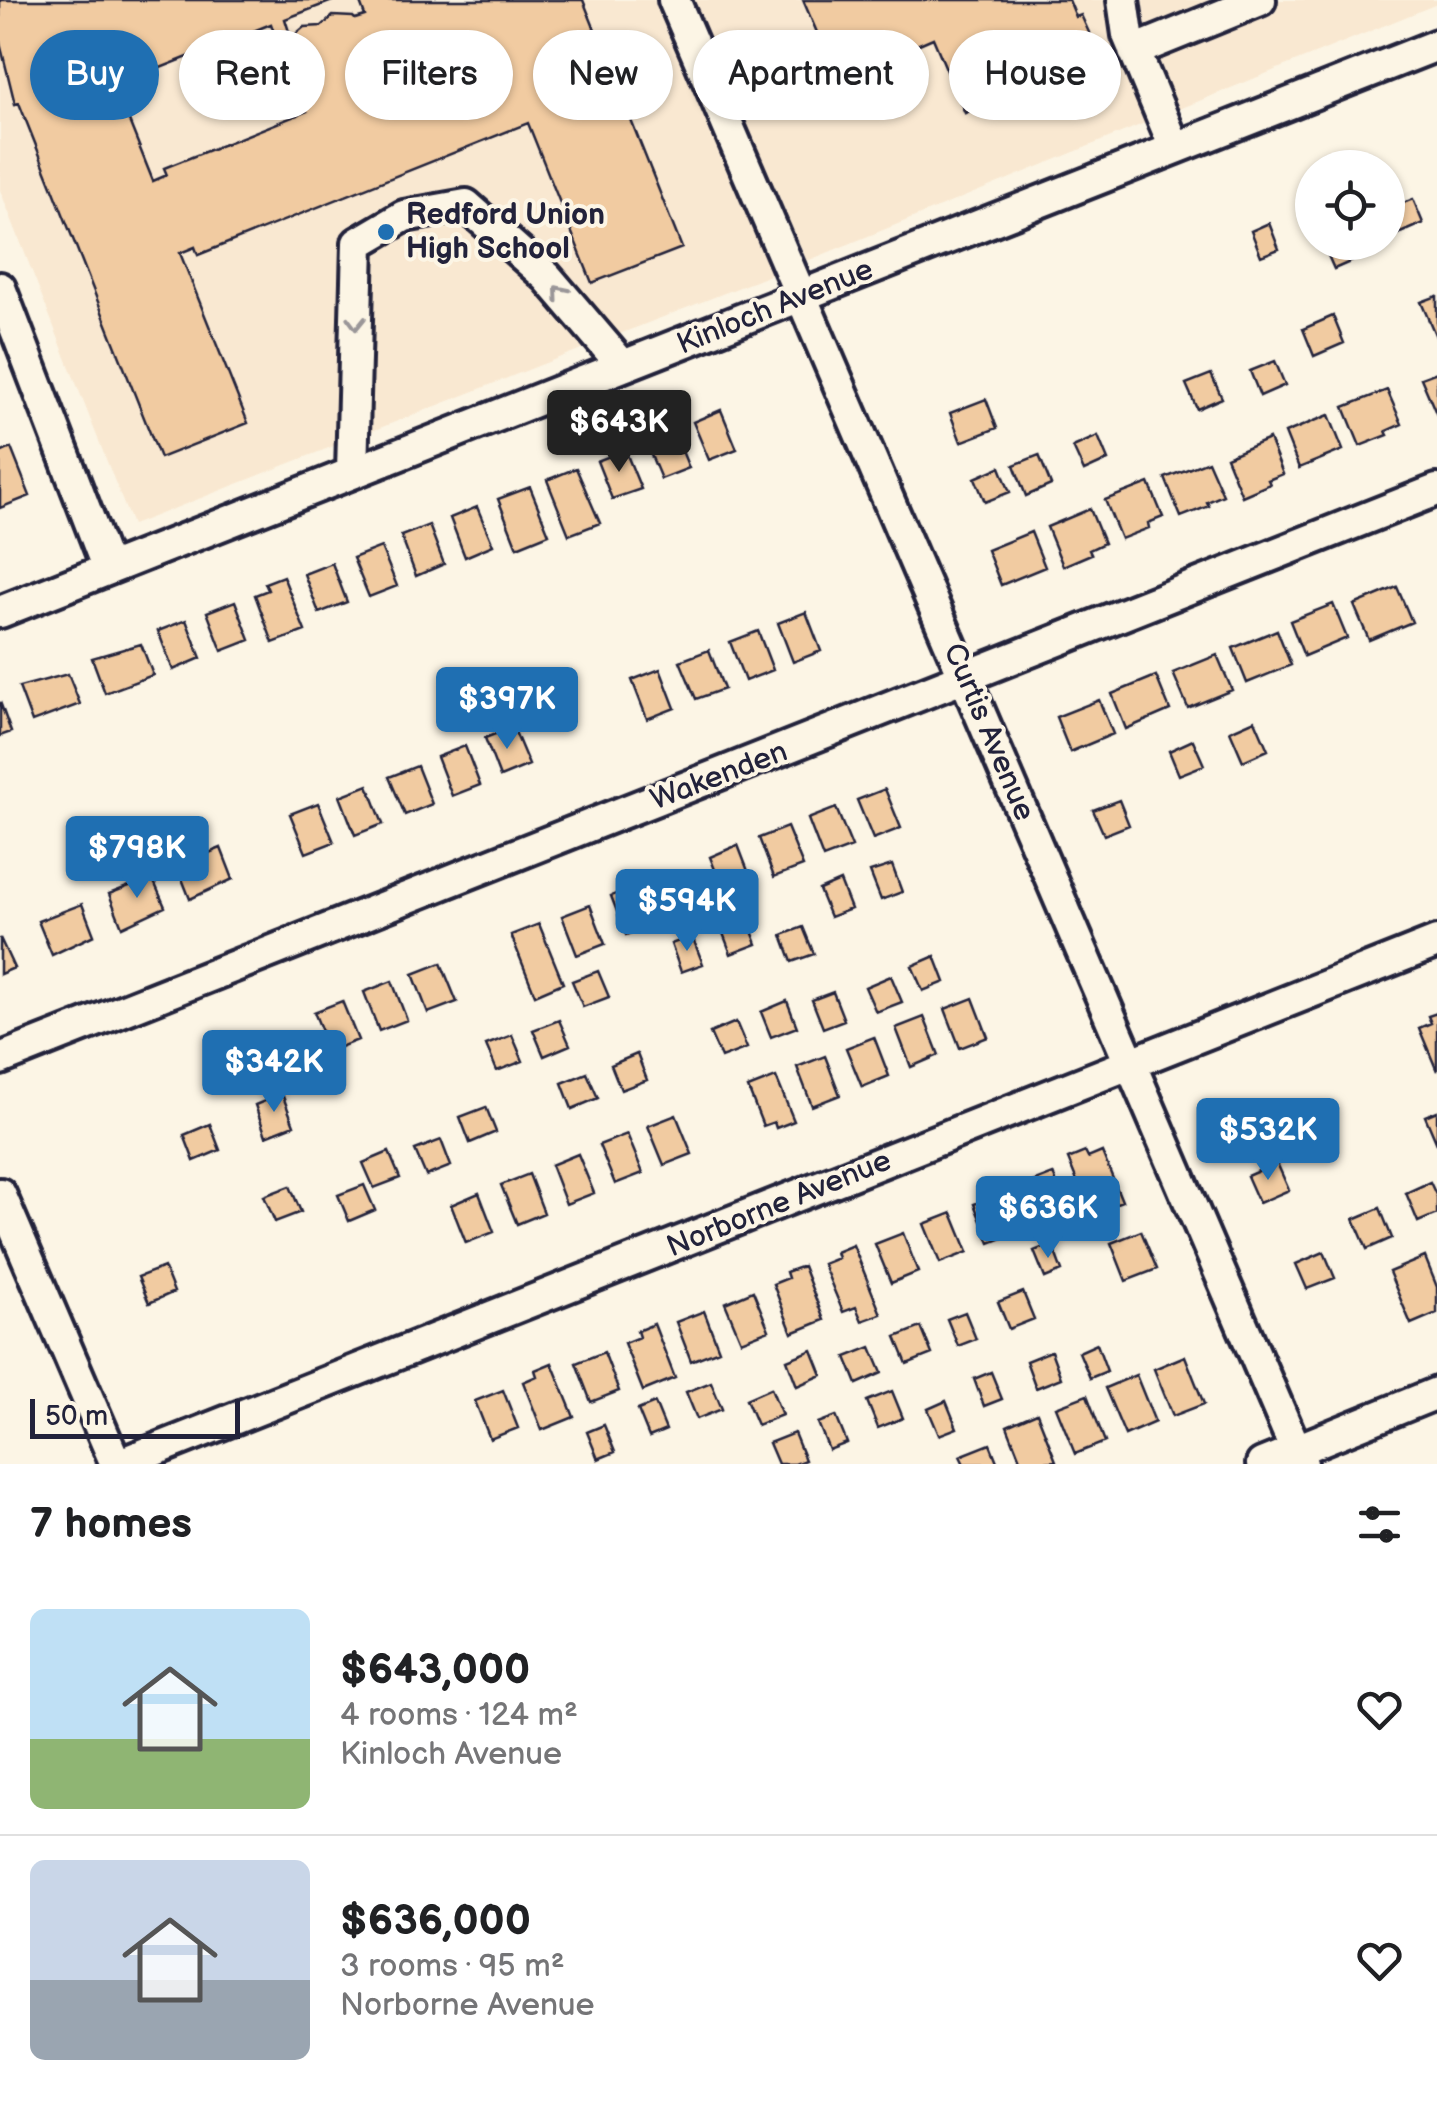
<!DOCTYPE html>
<meta charset="utf-8">
<style>
:root{--surface:#fff;--page:#f2f2f2;--text:#202124;--muted:#757577;--line:#e0e0e0;--accent:#1f6fb2}
body{margin:0;font-family:"Balsamiq Sans",sans-serif;background:var(--page);color:var(--text);height:100vh;display:flex;flex-direction:column;font-size:38px;white-space:nowrap}
*{box-sizing:border-box;margin:0}
p{font-size:32px;color:var(--muted)}
.icon{flex:none;width:55px;height:55px;fill:none;stroke:currentColor;stroke-width:2;stroke-linecap:round;stroke-linejoin:round}
.map{position:relative;height:1464px;overflow:hidden}
.panel{display:flex;flex-direction:column;background:var(--surface);flex:1}
.panel>*{flex:none}
.guide{position:absolute;left:30px;top:30px;width:1378px;height:90px;display:flex;gap:20px}
.tools{position:absolute;left:1295px;top:150px;display:grid;gap:20px}
.tools a{display:grid;place-items:center;width:110px;height:110px;border-radius:50%;background:var(--surface);box-shadow:0 2px 8px #0004;font-size:50px}
.scale{position:absolute;left:30px;bottom:25px;width:210px;box-sizing:border-box;padding-left:10px;border:5px solid #22223b;border-top:0;font-size:28px;line-height:35px;white-space:nowrap;color:#22223b;-webkit-text-stroke:8px #fcf5e5;paint-order:stroke}
.price{position:absolute;translate:-50% -85px;padding:0 22px;border-radius:10px;background:var(--accent);color:#fff;font-size:32px;line-height:65px;filter:drop-shadow(0 2px 5px #0008)}
.price::after{content:'';position:absolute;left:50%;top:60px;width:30px;height:22px;margin-left:-15px;background:inherit;clip-path:polygon(0 0,100% 0,50% 100%)}
.price.selected{background:#222;color:#fff}
ul{padding:0;list-style:none}
li{display:flex;align-items:center;gap:30px;height:250px;padding:0 30px}
li+li{border-top:2px solid var(--line)}
li span{display:grid;place-items:center;flex:none;width:280px;height:200px;border-radius:15px;color:#555}
li>.icon{margin-inline-start:auto}
span .icon{width:120px;height:120px;fill:#fffc;stroke-width:1}
li b{font-size:42px}
h2{display:flex;justify-content:space-between;align-items:center;height:120px;padding:0 30px;font-size:42px}
.tag{padding:0 35px;border-radius:45px;background:var(--surface);box-shadow:0 2px 8px #0004;font-size:35px;line-height:90px}
.tag.selected{background:var(--accent);color:#fff}
.map>svg:first-child{display:block}
.built{fill:#f9e8d1}
.building{fill:#f1cba1;stroke:#22223b;stroke-width:2.5;fill-rule:evenodd}
.lines{fill:none;stroke-linecap:round;stroke-linejoin:round}
.minor-casing{stroke:#22223b;stroke-width:38}
.minor{stroke:#fcf5e5;stroke-width:30}
.oneway{stroke:#9a9698}
.poi-dot{fill:#1f6fb2;stroke:#fcf5e5;stroke-width:4}
.labels{text-anchor:middle;dominant-baseline:central;stroke-width:8;stroke-linejoin:round;paint-order:stroke}
.poi-label{font-size:30px;font-weight:bold;fill:#22223b;stroke:#fcf5e5;text-anchor:start}
.street-label{font-size:30px;fill:#22223b;stroke:#fcf5e5}
</style>
<div class="map">
<svg width="1437" height="1464" viewBox="0 0 1437 1464">
<rect width="100%" height="100%" fill="#fcf5e5"/>
<filter id="ink" filterUnits="userSpaceOnUse"><feTurbulence type="fractalNoise" baseFrequency=".01" numOctaves="2"/><feDisplacementMap in="SourceGraphic" scale="20" xChannelSelector="R" yChannelSelector="G"/><feConvolveMatrix kernelMatrix="1 2 1 2 8 2 1 2 1" color-interpolation-filters="sRGB"/></filter>
<g filter="url(#ink)">
<path class="built" d="M 0,0 L 655,0 L 773,274 L 132,525 L 0,190 Z
M 693,0 L 1437,0 L 1437,4 L 807,261 Z"/>
<path class="building" d="M 0,0 L 335,0 L 285,19 L 291,38 L 304,27 L 322,26 L 333,16 L 353,17 L 355,19 L 365,16 L 359,0 L 583,0 L 682,248 L 592,283 L 528,123 L 198,255 L 195,247 L 180,253 L 248,423 L 160,458 L 19,103 L 15,104 L 0,43 ZM 271,24 L 276,38 L 261,54 L 283,108 L 305,112 L 164,168 L 167,175 L 153,181 L 115,86 Z
M 803,0 L 1069,0 L 1076,17 L 1081,15 L 1097,50 L 986,98 L 988,103 L 965,113 L 933,38 L 882,60 L 883,64 L 860,74 L 843,35 L 822,44 Z
M 1413,199 L 1423,223 L 1398,234 L 1388,209 Z
M 1269,223 L 1279,249 L 1261,256 L 1251,231 Z
M 1322,242 L 1353,242 L 1359,258 L 1334,269 Z
M 1437,296 L 1437,339 L 1421,302 Z
M 1333,316 L 1344,343 L 1314,356 L 1303,329 Z
M 1275,361 L 1285,385 L 1260,396 L 1250,371 Z
M 1437,372 L 1437,412 L 1436,413 L 1421,378 Z
M 1211,374 L 1222,398 L 1197,409 L 1186,384 Z
M 1387,390 L 1402,424 L 1386,431 L 1388,435 L 1360,446 L 1344,407 Z
M 986,399 L 997,428 L 961,442 L 950,413 Z
M 721,410 L 737,449 L 709,460 L 693,422 Z
M 1329,415 L 1343,450 L 1299,468 L 1285,433 Z
M 673,429 L 689,468 L 661,479 L 645,441 Z
M 1098,436 L 1108,460 L 1084,471 L 1073,447 Z
M 1269,439 L 1283,474 L 1268,480 L 1270,484 L 1242,496 L 1226,457 Z
M 11,448 L 30,496 L 0,508 L 0,453 Z
M 625,450 L 641,489 L 612,499 L 597,461 Z
M 1039,455 L 1051,485 L 1026,496 L 1014,465 Z
M 1208,461 L 1223,495 L 1207,502 L 1209,506 L 1181,517 L 1165,478 Z
M 1000,467 L 1010,492 L 985,502 L 975,478 Z
M 576,468 L 600,523 L 569,535 L 547,480 Z
M 1149,483 L 1163,517 L 1148,523 L 1149,528 L 1121,539 L 1105,500 Z
M 530,487 L 549,534 L 517,547 L 498,499 Z
M 477,507 L 493,545 L 465,557 L 450,518 Z
M 1090,509 L 1104,543 L 1089,550 L 1091,554 L 1063,566 L 1047,527 Z
M 429,525 L 444,564 L 416,576 L 401,536 Z
M 1031,532 L 1045,567 L 1001,585 L 987,550 Z
M 381,547 L 397,586 L 369,597 L 353,558 Z
M 332,563 L 347,602 L 319,613 L 304,574 Z
M 283,576 L 305,631 L 273,643 L 255,595 L 268,590 L 265,583 Z
M 1397,587 L 1412,622 L 1369,640 L 1354,605 Z
M 235,601 L 250,640 L 222,651 L 207,612 Z
M 1333,604 L 1347,638 L 1304,656 L 1290,621 Z
M 806,612 L 821,651 L 793,662 L 778,623 Z
M 186,620 L 201,658 L 173,670 L 158,631 Z
M 1277,630 L 1291,665 L 1247,683 L 1233,648 Z
M 758,631 L 773,670 L 745,681 L 730,642 Z
M 141,644 L 153,675 L 105,693 L 92,658 Z
M 709,650 L 724,689 L 696,699 L 680,661 Z
M 1217,655 L 1232,690 L 1188,708 L 1173,673 Z
M 660,669 L 675,708 L 647,719 L 632,680 Z
M 68,674 L 80,704 L 32,722 L 19,687 Z
M 1156,676 L 1170,710 L 1126,729 L 1112,694 Z
M 1099,700 L 1113,734 L 1070,752 L 1056,717 Z
M 0,702 L 11,732 L 0,736 Z
M 1255,720 L 1268,750 L 1243,761 L 1230,731 Z
M 513,727 L 529,765 L 500,777 L 485,738 Z
M 1193,740 L 1204,765 L 1179,775 L 1169,751 Z
M 465,746 L 480,785 L 452,796 L 437,757 Z
M 417,766 L 432,804 L 405,815 L 389,777 Z
M 368,785 L 383,824 L 355,835 L 340,796 Z
M 885,789 L 901,828 L 873,839 L 857,800 Z
M 1119,800 L 1129,825 L 1104,835 L 1093,810 Z
M 318,803 L 334,842 L 306,853 L 290,814 Z
M 836,808 L 852,847 L 823,858 L 808,819 Z
M 787,827 L 803,866 L 774,877 L 759,838 Z
M 738,845 L 753,884 L 725,895 L 710,857 Z
M 221,848 L 233,879 L 190,899 L 177,866 Z
M 892,865 L 902,892 L 881,900 L 870,872 Z
M 152,877 L 165,907 L 122,927 L 109,894 Z
M 840,881 L 851,909 L 830,917 L 819,890 Z
M 639,885 L 654,924 L 626,935 L 611,896 Z
M 82,904 L 94,935 L 52,955 L 38,921 Z
M 590,905 L 605,944 L 577,955 L 562,916 Z
M 747,918 L 757,944 L 731,954 L 721,928 Z
M 539,924 L 563,983 L 535,995 L 511,935 Z
M 803,927 L 814,954 L 792,962 L 782,935 Z
M 692,936 L 703,964 L 681,972 L 671,944 Z
M 0,938 L 14,968 L 0,974 Z
M 935,956 L 945,982 L 923,991 L 912,966 Z
M 441,963 L 457,1002 L 428,1013 L 413,974 Z
M 598,971 L 609,997 L 583,1007 L 572,981 Z
M 891,976 L 902,1002 L 876,1012 L 865,987 Z
M 392,981 L 407,1020 L 379,1031 L 364,992 Z
M 833,992 L 844,1020 L 823,1028 L 812,1000 Z
M 973,998 L 988,1037 L 960,1048 L 945,1009 Z
M 342,1001 L 358,1040 L 330,1051 L 314,1012 Z
M 787,1001 L 797,1027 L 771,1037 L 761,1012 Z
M 1437,1013 L 1437,1071 L 1419,1028 L 1431,1023 L 1428,1016 Z
M 924,1017 L 939,1055 L 911,1067 L 896,1028 Z
M 559,1020 L 570,1045 L 544,1056 L 533,1030 Z
M 736,1022 L 747,1048 L 721,1058 L 710,1033 Z
M 512,1035 L 523,1061 L 497,1071 L 486,1045 Z
M 874,1037 L 889,1076 L 862,1087 L 846,1048 Z
M 637,1054 L 647,1080 L 621,1090 L 611,1065 Z
M 825,1056 L 840,1095 L 812,1106 L 797,1067 Z
M 587,1073 L 598,1098 L 572,1109 L 562,1083 Z
M 776,1077 L 794,1121 L 776,1128 L 774,1122 L 763,1126 L 748,1088 Z
M 282,1094 L 294,1125 L 266,1136 L 255,1105 Z
M 486,1107 L 496,1132 L 470,1143 L 460,1117 Z
M 1437,1111 L 1437,1144 L 1425,1116 Z
M 676,1115 L 692,1154 L 664,1165 L 648,1126 Z
M 210,1124 L 220,1150 L 194,1161 L 184,1135 Z
M 627,1134 L 643,1173 L 615,1184 L 599,1145 Z
M 441,1140 L 451,1166 L 426,1176 L 415,1150 Z
M 389,1152 L 400,1178 L 374,1188 L 363,1163 Z
M 1085,1152 L 1088,1158 L 1102,1152 L 1122,1201 L 1090,1213 L 1068,1159 Z
M 578,1154 L 594,1193 L 566,1204 L 551,1165 Z
M 1277,1163 L 1289,1190 L 1259,1203 L 1247,1176 Z
M 529,1174 L 544,1213 L 517,1224 L 501,1185 Z
M 1053,1174 L 1068,1212 L 1040,1223 L 1025,1185 Z
M 1430,1182 L 1437,1197 L 1437,1214 L 1418,1222 L 1406,1193 Z
M 364,1185 L 375,1210 L 349,1221 L 338,1195 Z
M 290,1186 L 301,1212 L 275,1222 L 264,1196 Z
M 479,1193 L 494,1232 L 466,1243 L 451,1205 Z
M 1003,1194 L 1018,1232 L 990,1243 L 974,1204 Z
M 1380,1208 L 1392,1238 L 1367,1249 L 1354,1219 Z
M 952,1213 L 968,1252 L 940,1263 L 924,1224 Z
M 1141,1231 L 1157,1269 L 1126,1281 L 1111,1243 Z
M 903,1233 L 918,1272 L 891,1283 L 875,1244 Z
M 1052,1244 L 1062,1271 L 1045,1278 L 1034,1251 Z
M 853,1245 L 881,1314 L 862,1321 L 856,1307 L 843,1312 L 823,1264 L 838,1258 L 836,1252 Z
M 1324,1252 L 1335,1278 L 1307,1289 L 1296,1264 Z
M 1425,1257 L 1437,1287 L 1437,1313 L 1411,1324 L 1389,1272 Z
M 803,1266 L 824,1320 L 792,1333 L 773,1284 L 788,1278 L 786,1272 Z
M 164,1267 L 174,1292 L 149,1303 L 138,1277 Z
M 753,1291 L 769,1330 L 741,1341 L 725,1303 Z
M 1023,1292 L 1034,1319 L 1009,1329 L 998,1302 Z
M 704,1311 L 719,1350 L 691,1361 L 676,1322 Z
M 965,1312 L 976,1339 L 958,1346 L 947,1319 Z
M 654,1324 L 675,1378 L 643,1391 L 624,1343 L 639,1337 L 637,1331 Z
M 921,1327 L 932,1354 L 907,1364 L 896,1337 Z
M 1097,1344 L 1107,1371 L 1090,1378 L 1079,1352 Z
M 871,1347 L 882,1373 L 857,1384 L 846,1357 Z
M 812,1350 L 822,1375 L 797,1386 L 787,1360 Z
M 1051,1351 L 1061,1378 L 1036,1388 L 1026,1361 Z
M 604,1352 L 619,1391 L 591,1402 L 576,1363 Z
M 1185,1356 L 1204,1404 L 1173,1416 L 1154,1369 Z
M 552,1363 L 574,1417 L 542,1430 L 523,1382 L 537,1376 L 535,1370 Z
M 991,1372 L 1002,1399 L 984,1406 L 974,1379 Z
M 1136,1375 L 1155,1422 L 1125,1435 L 1105,1388 Z
M 711,1382 L 722,1409 L 697,1419 L 686,1392 Z
M 771,1388 L 782,1415 L 757,1425 L 746,1399 Z
M 503,1390 L 518,1428 L 490,1439 L 475,1401 Z
M 892,1391 L 903,1418 L 878,1428 L 867,1401 Z
M 1087,1395 L 1105,1442 L 1075,1454 L 1056,1407 Z
M 946,1401 L 957,1428 L 939,1435 L 928,1409 Z
M 655,1403 L 666,1430 L 649,1437 L 638,1410 Z
M 1037,1413 L 1056,1461 L 1022,1464 L 1007,1426 Z
M 836,1416 L 847,1443 L 829,1450 L 818,1423 Z
M 604,1425 L 615,1452 L 598,1459 L 587,1432 Z
M 794,1433 L 805,1460 L 795,1464 L 778,1464 L 769,1443 Z
M 990,1444 L 998,1464 L 964,1464 L 960,1456 Z"/>
<g class="lines">
<defs>
<path id="minor" d="M 674,0 L 1302,1464
M 1123,0 L 1128,35 L 1175,148
M 1134,51 L 1260,0
M 0,288 L 108,569
M 352,473 L 358,243 L 404,216 L 466,205 L 547,277 L 623,366
M 0,612 L 1437,45
M 0,1059 L 1437,490
M 0,1194 L 116,1464
M 120,1464 L 1437,942
M 1262,1464 L 1437,1393"/>
</defs>
<use href="#minor" class="minor-casing"/>
<use href="#minor" class="minor"/>
</g>
<defs><path id="oneway-chevron" d="M-2-3.5L2.5 0L-2 3.5" fill="none" stroke-width="1.6" stroke-linecap="round" stroke-linejoin="round" transform="scale(2.5)"/></defs>
<g class="oneway">
<use href="#oneway-chevron" transform="translate(560 292) rotate(-130)"/>
<use href="#oneway-chevron" transform="translate(356 323) rotate(91)"/>
</g>
</g>
<circle class="poi-dot" cx="386" cy="232" r="10"/>
<g class="labels">
<g class="poi-label">
<text x="406" y="215">Redford Union<tspan x="406" dy="34">High School</tspan></text>
</g>
<g class="street-label">
<text transform="translate(775 307) rotate(-22)">Kinloch Avenue</text>
<text transform="translate(989 732) rotate(67)">Curtis Avenue</text>
<text transform="translate(719 776) rotate(-21)">Wakenden</text>
<text transform="translate(779 1204) rotate(-22)">Norborne Avenue</text>
</g>
</g>
</svg>
<div class="tools">
<a><svg class="icon" aria-label="locate" viewBox="0 0 24 24"><circle cx="12" cy="12" r="6"/><path d="M12 2v4M12 18v4M2 12h4M18 12h4"/></svg></a>
</div>
<div class="scale">50 m</div>
<b class="price selected" style="left:619px;top:475px">$643K</b>
<b class="price" style="left:507px;top:752px">$397K</b>
<b class="price" style="left:137px;top:901px">$798K</b>
<b class="price" style="left:687px;top:954px">$594K</b>
<b class="price" style="left:274px;top:1115px">$342K</b>
<b class="price" style="left:1268px;top:1183px">$532K</b>
<b class="price" style="left:1048px;top:1261px">$636K</b>
<div class="guide">
<a class="tag selected">Buy</a>
<a class="tag">Rent</a>
<a class="tag">Filters</a>
<a class="tag">New</a>
<a class="tag">Apartment</a>
<a class="tag">House</a>
</div>
</div>
<section class="panel">
<h2>7 homes<svg class="icon" aria-label="filters" viewBox="0 0 24 24"><path d="M4 7h16M4 17h16"/><circle cx="9" cy="7" r="2"/><circle cx="15" cy="17" r="2"/></svg></h2>
<ul>
<li><span style="background:linear-gradient(#bfe0f5 65%,#8fb573 0)"><svg class="icon" aria-label="home" viewBox="0 0 24 24"><path d="M3 11l9-7 9 7M6 9v11h12V9"/></svg></span><div><b>$643,000</b><p>4 rooms · 124 m²</p><p>Kinloch Avenue</p></div><svg class="icon" aria-label="heart" viewBox="0 0 24 24"><path d="M12 20l-8-8c-3-5 5-10 8-4 3-6 11-1 8 4z"/></svg></li>
<li><span style="background:linear-gradient(#c9d6e8 60%,#9aa5b1 0)"><svg class="icon" aria-label="home" viewBox="0 0 24 24"><path d="M3 11l9-7 9 7M6 9v11h12V9"/></svg></span><div><b>$636,000</b><p>3 rooms · 95 m²</p><p>Norborne Avenue</p></div><svg class="icon" aria-label="heart" viewBox="0 0 24 24"><path d="M12 20l-8-8c-3-5 5-10 8-4 3-6 11-1 8 4z"/></svg></li>
</ul>
</section>
